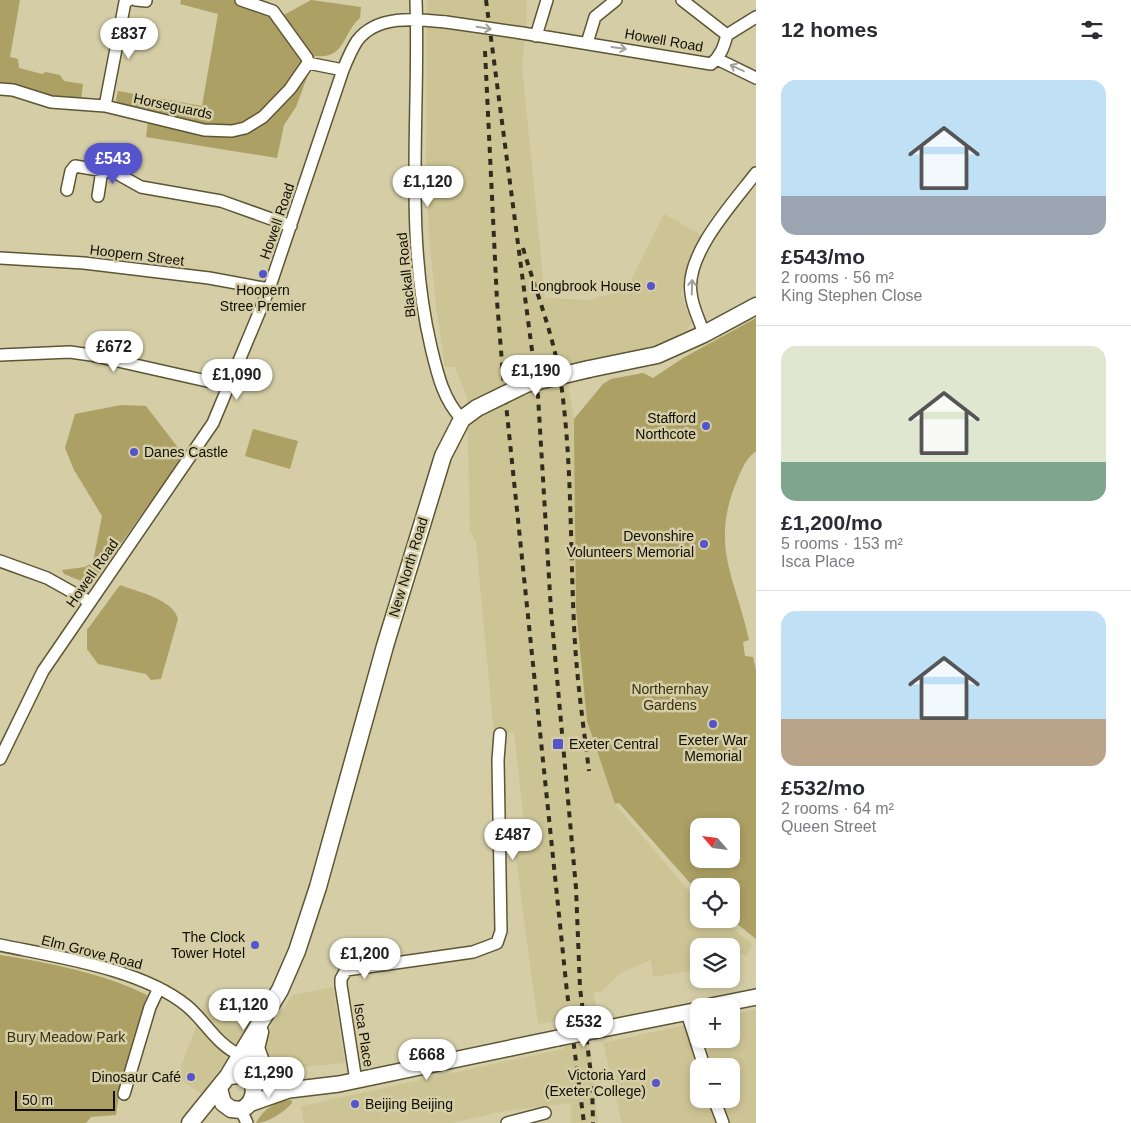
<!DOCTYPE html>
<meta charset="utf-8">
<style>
:root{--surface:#fff;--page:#f7f7f7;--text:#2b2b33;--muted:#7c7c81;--line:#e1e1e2;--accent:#5654cc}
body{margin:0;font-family:Arial,sans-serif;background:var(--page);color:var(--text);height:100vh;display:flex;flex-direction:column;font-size:19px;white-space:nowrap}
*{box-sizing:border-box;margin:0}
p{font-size:16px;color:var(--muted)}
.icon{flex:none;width:28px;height:28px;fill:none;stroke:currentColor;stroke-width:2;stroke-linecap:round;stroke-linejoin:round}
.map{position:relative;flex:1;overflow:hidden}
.details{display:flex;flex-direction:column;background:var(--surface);width:375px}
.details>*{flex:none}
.needle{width:32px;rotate:298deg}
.fabs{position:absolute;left:690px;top:818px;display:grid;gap:10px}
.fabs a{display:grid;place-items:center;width:50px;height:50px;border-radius:10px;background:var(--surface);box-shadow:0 2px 8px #0003;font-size:25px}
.scale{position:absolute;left:15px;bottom:12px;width:100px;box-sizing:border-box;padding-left:5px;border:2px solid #110e03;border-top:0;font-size:14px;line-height:18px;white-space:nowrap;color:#110e03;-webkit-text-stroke:4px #d4cda6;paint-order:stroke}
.price{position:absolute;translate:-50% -42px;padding:0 11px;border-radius:18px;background:#fff;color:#222;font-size:16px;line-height:32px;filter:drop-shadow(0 1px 2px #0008)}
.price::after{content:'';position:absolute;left:50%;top:30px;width:15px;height:11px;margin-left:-8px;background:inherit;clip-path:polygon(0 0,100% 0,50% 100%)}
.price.on{background:var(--accent);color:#fff}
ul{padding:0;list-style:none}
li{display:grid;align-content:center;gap:10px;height:265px;padding:0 25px}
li+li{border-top:1px solid var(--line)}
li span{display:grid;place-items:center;height:155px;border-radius:15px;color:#555}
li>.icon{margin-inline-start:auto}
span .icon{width:90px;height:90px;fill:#fffc;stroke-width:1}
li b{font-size:21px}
h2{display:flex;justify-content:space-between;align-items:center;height:60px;padding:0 25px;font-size:21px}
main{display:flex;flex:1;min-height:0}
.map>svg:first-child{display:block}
.built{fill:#cdc495;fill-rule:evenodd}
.green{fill:#aca064;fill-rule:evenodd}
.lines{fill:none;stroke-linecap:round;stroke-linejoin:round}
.minor-casing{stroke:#5d5633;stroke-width:14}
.tertiary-casing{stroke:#5d5633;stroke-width:18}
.secondary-casing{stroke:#5d5633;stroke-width:19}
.minor{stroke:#fff;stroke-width:11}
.tertiary{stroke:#fff;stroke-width:15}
.secondary{stroke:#fff;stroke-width:16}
.rail{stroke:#312d1e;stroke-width:4;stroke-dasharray:6 6;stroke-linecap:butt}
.minor-bridge-casing{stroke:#5d5633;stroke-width:14;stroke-linecap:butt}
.tertiary-bridge-casing{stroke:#5d5633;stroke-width:18;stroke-linecap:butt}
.secondary-bridge-casing{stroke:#5d5633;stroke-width:19;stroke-linecap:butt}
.minor-bridge{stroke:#fff;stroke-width:11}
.tertiary-bridge{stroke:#fff;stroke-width:15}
.secondary-bridge{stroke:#fff;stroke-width:16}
.oneway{stroke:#a09f9a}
.poi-dot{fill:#5654cc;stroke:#d4cda6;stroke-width:2}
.labels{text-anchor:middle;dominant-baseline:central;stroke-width:5;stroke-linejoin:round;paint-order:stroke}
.street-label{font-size:14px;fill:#110e03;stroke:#d4cda6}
.poi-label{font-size:14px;fill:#110e03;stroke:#d4cda6;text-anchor:end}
.park-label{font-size:14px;fill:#363011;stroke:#d4cda6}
</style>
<main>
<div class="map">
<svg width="756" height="1123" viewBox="0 0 756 1123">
<rect width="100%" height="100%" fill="#d4cda6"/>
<path class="built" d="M 427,0 L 527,0 L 527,19 L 522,66 L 545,298 L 589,300 L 626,290 L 664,214 L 703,236 L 681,292 L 691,323 L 681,340 L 620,357 L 565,365 L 574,419 L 576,609 L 587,721 L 615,804 L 687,889 L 699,899 L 699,919 L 722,919 L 752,944 L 747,956 L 731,950 L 731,946 L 699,946 L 693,949 L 699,969 L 653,977 L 651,960 L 620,973 L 602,991 L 593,993 L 597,1009 L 587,1011 L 598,1123 L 571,1123 L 571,1103 L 503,1111 L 453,1123 L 304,1123 L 301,1106 L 563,1049 L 560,1020 L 538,1024 L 515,851 L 527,850 L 514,732 L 494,735 L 476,542 L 470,531 L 467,397 L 455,367 L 445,367 L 436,306 L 429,235 L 426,160 Z
M 333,987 L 345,1063 L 276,1070 L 272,1066 L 265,1046 L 270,1028 L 293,995 Z
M 223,994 L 261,1012 L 202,1094 L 177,1077 L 208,995 Z
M 756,1009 L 756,1123 L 622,1123 L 603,1043 L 699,1022 L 699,1039 L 731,1039 L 731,1015 ZM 699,1066 L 731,1066 L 731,1099 L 699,1099 Z"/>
<path class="green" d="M 0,0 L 20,0 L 10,57 L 18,59 L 19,68 L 42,74 L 46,72 L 60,75 L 64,81 L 83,84 L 81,100 L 61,98 L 0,84 Z
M 181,0 L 234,0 L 282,16 L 311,0 L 361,7 L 360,18 C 341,35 346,59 315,56 L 296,107 L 284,125 L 277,158 L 146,137 L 149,115 L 120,108 L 116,100 L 118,91 L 202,106 L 218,14 L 180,4 Z
M 756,318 L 756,451 C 745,459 741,471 736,483 C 710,547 736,579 749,640 L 743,642 L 745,656 L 753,657 L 756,670 L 756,939 L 731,919 L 731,886 L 699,886 L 699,893 L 619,803 L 615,804 L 587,721 L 583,680 L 576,609 L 574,434 L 574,419 L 603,384 L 611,379 L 643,373 L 653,378 L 683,358 ZM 731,826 L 731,859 L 699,859 L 699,826 Z
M 121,405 L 146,406 L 186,458 L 147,507 L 101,571 L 94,580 L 86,583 L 64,574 L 62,570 L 85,567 L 93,562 L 102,516 L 74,470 L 65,448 L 75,414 Z
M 253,429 L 298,441 L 290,469 L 245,456 Z
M 120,585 C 138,592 173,599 178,619 L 161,679 L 151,680 L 146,674 L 98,664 L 87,649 L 87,630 Z
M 0,955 C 50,963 102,973 147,995 L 119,1095 L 116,1115 L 91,1117 L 86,1123 L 0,1123 Z
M 292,1100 L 292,1103 C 284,1112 268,1123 256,1123 C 263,1109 276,1101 292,1100 Z"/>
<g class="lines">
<defs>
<path id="minor" d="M 136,0 L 146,1
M 241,0 L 273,11 L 307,58 L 308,63
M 416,0 C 420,116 404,233 431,347 C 437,372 443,400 462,419
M 682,0 L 727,35
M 522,33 L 711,64 C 721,56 724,46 727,35 L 756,17
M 536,36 L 547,0
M 587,43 L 595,17 L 616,0
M 717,59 L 756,78
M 0,89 L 13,90 L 51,102 L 105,106 L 204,130 L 232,131 L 245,128 L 263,117 L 290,89 L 308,63 L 343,70
M 105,106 L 125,2 L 129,0
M 67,190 L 71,171 L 75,166 L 116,173 L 141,187 L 221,201 L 291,226
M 98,196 L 102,170
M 0,258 L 84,263 L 209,278 L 269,289
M 704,334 C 700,321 692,307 691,293 C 685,254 734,202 756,173
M 0,355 L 70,352 L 91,355 L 229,386
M 0,561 L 47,578 L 90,602
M 0,759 L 43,671 L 213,423 L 269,289 L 343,70 C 347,60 351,50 357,41 C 377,14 417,19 446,22
M 0,945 C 57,957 142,969 187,1006 C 206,1022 216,1044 240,1055
M 687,1013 L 704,1066
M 356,1081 L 341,985 L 341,979 L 346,970 L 473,952 L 497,943 L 501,931 L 498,760 L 500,734
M 124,1094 L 150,1007 L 159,988
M 714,1099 L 723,1123
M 241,1110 L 247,1123
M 507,1123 L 545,1113"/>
<path id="tertiary" d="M 711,1006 L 756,997
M 603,1029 L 699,1010
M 249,1104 L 289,1090 L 339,1084 L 558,1038"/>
<path id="secondary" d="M 589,369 L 657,355 L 704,334 L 756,306
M 256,1048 L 265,1072 L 276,1084
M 249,1078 L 260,1032
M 219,1089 L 223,1103 L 231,1109 L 241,1110 C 253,1104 256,1092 252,1080 L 242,1075 L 228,1076
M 190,1123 L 228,1076 L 280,990 L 297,951 L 318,887 L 385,646 L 443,456 L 462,419 L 477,408"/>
</defs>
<use href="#minor" class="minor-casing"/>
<use href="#tertiary" class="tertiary-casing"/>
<use href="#secondary" class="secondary-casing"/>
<use href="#minor" class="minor"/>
<use href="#tertiary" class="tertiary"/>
<use href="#secondary" class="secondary"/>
<path class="rail" d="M 486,0 L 538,396 L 551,611 L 576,888 L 580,988 L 592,1082 L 593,1123
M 485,51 L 497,301 L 503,375 L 567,992 L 584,1123
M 523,248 C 536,292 554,336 561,383 C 572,462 570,544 574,625 C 576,674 583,723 589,771"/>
<defs>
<path id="minor-bridge" d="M 446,22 L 522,33"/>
<path id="tertiary-bridge" d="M 558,1038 L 603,1029"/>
<path id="secondary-bridge" d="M 477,408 L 526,384 L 589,369"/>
</defs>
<use href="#minor-bridge" class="minor-bridge-casing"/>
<use href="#tertiary-bridge" class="tertiary-bridge-casing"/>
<use href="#secondary-bridge" class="secondary-bridge-casing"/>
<use href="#minor-bridge" class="minor-bridge"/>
<use href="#tertiary-bridge" class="tertiary-bridge"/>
<use href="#secondary-bridge" class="secondary-bridge"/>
</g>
<defs><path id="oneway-shaft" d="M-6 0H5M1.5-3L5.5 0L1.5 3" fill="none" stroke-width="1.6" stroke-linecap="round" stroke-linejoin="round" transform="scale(1.25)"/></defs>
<g class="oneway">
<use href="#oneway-shaft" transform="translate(484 28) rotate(9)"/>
<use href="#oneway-shaft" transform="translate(619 48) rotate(8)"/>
<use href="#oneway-shaft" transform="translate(737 68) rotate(-155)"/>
<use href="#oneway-shaft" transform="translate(692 287) rotate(-88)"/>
</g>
<g class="poi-dot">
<circle cx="263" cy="274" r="5"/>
<circle cx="651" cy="286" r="5"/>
<circle cx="706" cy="426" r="5"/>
<circle cx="134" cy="452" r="5"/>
<circle cx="704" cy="544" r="5"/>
<circle cx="713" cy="724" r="5"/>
<rect x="552" y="738" width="12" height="12" rx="2.5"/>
<circle cx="255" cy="945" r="5"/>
<circle cx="191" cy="1077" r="5"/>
<circle cx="656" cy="1083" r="5"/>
<circle cx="355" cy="1104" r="5"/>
</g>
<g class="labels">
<g class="street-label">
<text transform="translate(664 40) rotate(10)">Howell Road</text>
<text transform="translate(173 106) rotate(12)">Horseguards</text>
<text transform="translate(277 221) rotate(-71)">Howell Road</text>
<text transform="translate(137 255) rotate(7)">Hoopern Street</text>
<text transform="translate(406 275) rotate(-96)">Blackall Road</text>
<text transform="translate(408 567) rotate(-73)">New North Road</text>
<text transform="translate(92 573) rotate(-55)">Howell Road</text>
<text transform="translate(92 952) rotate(14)">Elm Grove Road</text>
<text transform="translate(364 1035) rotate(81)">Isca Place</text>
</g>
<g class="poi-label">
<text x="641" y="286">Longbrook House</text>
<text x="263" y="290" text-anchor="middle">Hoopern<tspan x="263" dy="16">Stree Premier</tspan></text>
<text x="696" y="418">Stafford<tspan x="696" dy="16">Northcote</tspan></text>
<text x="144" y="452" text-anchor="start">Danes Castle</text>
<text x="694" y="536">Devonshire<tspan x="694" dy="16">Volunteers Memorial</tspan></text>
<text x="713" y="740" text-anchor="middle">Exeter War<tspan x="713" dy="16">Memorial</tspan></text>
<text x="569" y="744" text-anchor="start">Exeter Central</text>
<text x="245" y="937">The Clock<tspan x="245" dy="16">Tower Hotel</tspan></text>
<text x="646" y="1075">Victoria Yard<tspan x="646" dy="16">(Exeter College)</tspan></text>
<text x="181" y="1077">Dinosaur Café</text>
<text x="365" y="1104" text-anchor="start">Beijing Beijing</text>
</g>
<g class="park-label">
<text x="670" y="689">Northernhay<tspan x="670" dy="16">Gardens</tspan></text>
<text x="66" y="1037">Bury Meadow Park</text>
</g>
</g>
</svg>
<div class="fabs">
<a><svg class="needle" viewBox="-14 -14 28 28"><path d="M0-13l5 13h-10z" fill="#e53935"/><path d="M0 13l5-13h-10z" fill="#7c7c81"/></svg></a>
<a><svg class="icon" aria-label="locate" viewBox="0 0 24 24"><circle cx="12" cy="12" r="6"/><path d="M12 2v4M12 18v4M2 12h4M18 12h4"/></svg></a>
<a><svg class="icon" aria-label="layers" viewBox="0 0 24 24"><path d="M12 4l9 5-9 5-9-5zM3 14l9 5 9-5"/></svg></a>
<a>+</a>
<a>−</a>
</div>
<div class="scale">50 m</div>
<b class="price" style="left:129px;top:60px">£837</b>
<b class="price on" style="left:113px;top:185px">£543</b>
<b class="price" style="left:428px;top:208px">£1,120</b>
<b class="price" style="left:114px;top:373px">£672</b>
<b class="price" style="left:536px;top:397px">£1,190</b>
<b class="price" style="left:237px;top:401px">£1,090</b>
<b class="price" style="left:513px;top:861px">£487</b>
<b class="price" style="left:365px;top:980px">£1,200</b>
<b class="price" style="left:244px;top:1031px">£1,120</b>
<b class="price" style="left:584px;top:1048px">£532</b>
<b class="price" style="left:427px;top:1081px">£668</b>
<b class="price" style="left:269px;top:1099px">£1,290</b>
</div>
<section class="details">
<h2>12 homes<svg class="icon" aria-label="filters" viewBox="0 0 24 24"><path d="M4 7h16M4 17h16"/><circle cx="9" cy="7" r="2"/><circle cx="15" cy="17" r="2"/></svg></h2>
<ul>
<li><span style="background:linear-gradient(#bfe0f5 75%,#9aa5b1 0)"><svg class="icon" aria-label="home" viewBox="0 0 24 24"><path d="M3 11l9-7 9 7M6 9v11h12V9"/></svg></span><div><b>£543/mo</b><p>2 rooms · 56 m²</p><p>King Stephen Close</p></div></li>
<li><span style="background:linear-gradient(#dfe7d0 75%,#7fa58c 0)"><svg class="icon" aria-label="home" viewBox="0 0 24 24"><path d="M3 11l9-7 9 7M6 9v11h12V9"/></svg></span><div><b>£1,200/mo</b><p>5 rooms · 153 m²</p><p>Isca Place</p></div></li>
<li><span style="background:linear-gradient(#bfe0f5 70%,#b9a48a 0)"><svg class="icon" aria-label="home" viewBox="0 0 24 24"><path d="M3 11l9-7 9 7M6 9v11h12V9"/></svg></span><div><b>£532/mo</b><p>2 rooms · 64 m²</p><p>Queen Street</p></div></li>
</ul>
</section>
</main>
